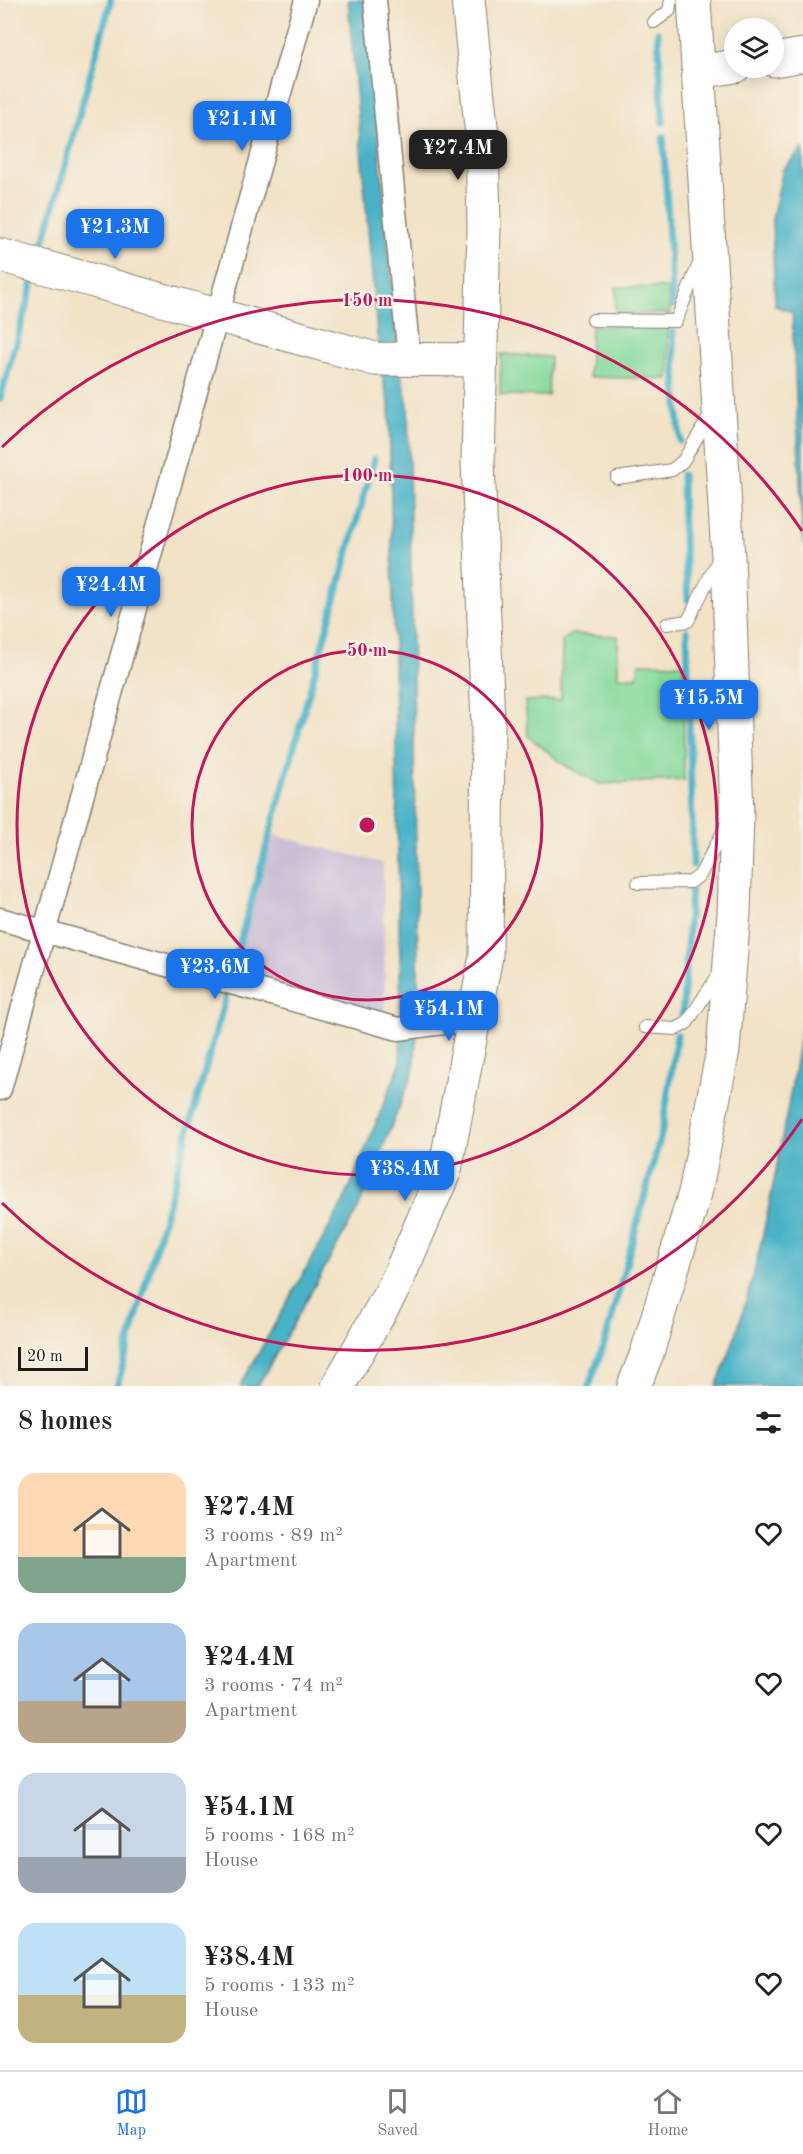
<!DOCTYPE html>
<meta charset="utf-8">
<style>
:root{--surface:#fff;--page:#f6f6f6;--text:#222;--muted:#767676;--line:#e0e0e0;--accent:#1a73e8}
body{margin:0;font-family:"Old Standard TT",serif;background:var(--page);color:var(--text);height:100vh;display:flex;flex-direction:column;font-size:22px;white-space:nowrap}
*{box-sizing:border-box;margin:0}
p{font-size:20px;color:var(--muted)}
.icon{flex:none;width:33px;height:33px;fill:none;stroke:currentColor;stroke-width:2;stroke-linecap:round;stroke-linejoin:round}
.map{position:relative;height:1386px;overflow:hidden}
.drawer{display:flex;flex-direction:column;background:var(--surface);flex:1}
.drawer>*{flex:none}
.tools{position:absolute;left:724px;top:18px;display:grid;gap:12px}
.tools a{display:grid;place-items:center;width:60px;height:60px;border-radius:50%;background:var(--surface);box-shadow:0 3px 15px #0003;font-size:30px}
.scale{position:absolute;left:18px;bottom:15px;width:70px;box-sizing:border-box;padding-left:6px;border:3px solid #1c1c1c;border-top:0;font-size:16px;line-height:21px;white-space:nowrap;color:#1c1c1c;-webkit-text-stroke:4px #f7f3e8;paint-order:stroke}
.price{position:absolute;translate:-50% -51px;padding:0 14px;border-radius:12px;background:var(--accent);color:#fff;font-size:20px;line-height:39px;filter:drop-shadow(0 2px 3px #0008)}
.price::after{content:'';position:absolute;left:50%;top:36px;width:18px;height:14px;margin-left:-9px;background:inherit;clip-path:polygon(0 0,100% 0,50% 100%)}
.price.active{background:#222;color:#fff}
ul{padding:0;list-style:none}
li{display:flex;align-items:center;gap:18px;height:150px;padding:0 18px}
li span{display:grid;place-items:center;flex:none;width:168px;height:120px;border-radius:18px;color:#555}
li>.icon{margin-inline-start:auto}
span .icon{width:72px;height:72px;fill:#fffc;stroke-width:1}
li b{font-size:26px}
h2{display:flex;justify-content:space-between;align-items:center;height:72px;padding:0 18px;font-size:26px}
.menu{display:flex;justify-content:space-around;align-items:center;height:84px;border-top:2px solid var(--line);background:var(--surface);font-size:16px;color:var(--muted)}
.menu a{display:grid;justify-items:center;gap:3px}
.menu .active{color:var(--accent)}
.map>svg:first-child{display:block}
.industrial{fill:#cbbfd5}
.green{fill:#87da9c;stroke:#527b5c;stroke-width:1.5}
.water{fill:#48b2c7;stroke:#326772;stroke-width:1.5}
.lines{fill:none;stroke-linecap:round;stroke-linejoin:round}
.stream{stroke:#48b2c7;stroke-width:7}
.lane-casing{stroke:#877f71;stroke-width:14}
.street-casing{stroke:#877f71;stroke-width:25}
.secondary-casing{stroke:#877f71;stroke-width:35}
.lane{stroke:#fff;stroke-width:12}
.street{stroke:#fff;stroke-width:22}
.secondary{stroke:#fff;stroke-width:33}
.ring{fill:none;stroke:#c2185b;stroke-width:3}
.centre{fill:#c2185b;stroke:#f7f3e8;stroke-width:3}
.ring-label{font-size:18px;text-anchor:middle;font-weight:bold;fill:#c2185b;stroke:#f7f3e8;stroke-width:5;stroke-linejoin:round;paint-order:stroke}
</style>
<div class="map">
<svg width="803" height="1386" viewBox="0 0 803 1386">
<rect width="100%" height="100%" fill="#f7f3e8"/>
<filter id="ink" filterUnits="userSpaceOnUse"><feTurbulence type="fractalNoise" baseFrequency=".0167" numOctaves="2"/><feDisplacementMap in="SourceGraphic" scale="12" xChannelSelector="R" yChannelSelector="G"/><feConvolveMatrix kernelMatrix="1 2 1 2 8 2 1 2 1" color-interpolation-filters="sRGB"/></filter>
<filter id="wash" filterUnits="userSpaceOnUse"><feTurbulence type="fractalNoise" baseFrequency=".008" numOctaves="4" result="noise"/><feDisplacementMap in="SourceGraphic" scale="24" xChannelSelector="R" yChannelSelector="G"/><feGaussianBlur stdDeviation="1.35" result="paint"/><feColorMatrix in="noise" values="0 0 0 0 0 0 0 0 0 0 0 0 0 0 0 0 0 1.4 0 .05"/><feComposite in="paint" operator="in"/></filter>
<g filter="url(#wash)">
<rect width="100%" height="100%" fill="#f2e2c6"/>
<path class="industrial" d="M 270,834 L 383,863 L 385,1016 L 231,974 Z"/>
<path class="green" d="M 616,287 L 668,288 L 670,314 L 615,313 Z
M 591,326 L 668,327 L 669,379 L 589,377 Z
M 501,354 L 550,357 L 548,396 L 500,395 Z
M 571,634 L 618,636 L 618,677 L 637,677 L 639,663 L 683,664 L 684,780 L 600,784 L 566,766 L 528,736 L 525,701 L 561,700 L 562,641 Z"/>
<path class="water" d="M 348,0 L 366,0 L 400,371 L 408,404 L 419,1018 L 413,1073 L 358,1209 L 258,1386 L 240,1386 L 344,1201 L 400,1064 L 401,1017 L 389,403 L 380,368 Z
M 803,148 L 803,545 L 792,312 L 775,306 L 772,219 L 783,169 Z
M 803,1013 L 803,1386 L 716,1386 C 749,1309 766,1226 781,1143 C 789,1100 798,1057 803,1013 Z"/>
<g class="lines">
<path class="stream" d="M 658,32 L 663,122
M 663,137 L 673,306
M 42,249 L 111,0
M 673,332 L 680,441
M 0,399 L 34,279
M 682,475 L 683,528 L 688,600
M 687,631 L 693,865
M 231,974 L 374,459
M 682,1018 L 691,891
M 117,1386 L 226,996
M 589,1386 L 606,1339 L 662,1131 L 677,1035"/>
</g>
</g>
<g filter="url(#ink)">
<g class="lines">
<defs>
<path id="lane" d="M 654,22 L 669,11 L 671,0
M 593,320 L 676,321 L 700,261
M 617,478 L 672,470 L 683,461 L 711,414
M 667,624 L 688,621 L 717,562 L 722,560
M 638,883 L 691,882 L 700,875 L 724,830 L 728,825
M 645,1027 L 676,1029 L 687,1023 L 719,974"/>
<path id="street" d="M 375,0 L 409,359
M 0,919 L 398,1029 L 473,1019
M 0,1089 L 306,0"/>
<path id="secondary" d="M 774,60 L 803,55
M 699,72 L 735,66
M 0,255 L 375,359 L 480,360
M 338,1386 L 394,1287 L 445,1170 L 486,956 L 488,725 L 478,462 L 484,227 L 482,136 L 468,0
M 634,1386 L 647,1353 L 695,1193 L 723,1050 L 734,913 L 737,816 L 728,557 L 694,0"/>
</defs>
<use href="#lane" class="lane-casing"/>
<use href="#street" class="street-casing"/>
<use href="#secondary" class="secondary-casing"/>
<use href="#lane" class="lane"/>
<use href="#street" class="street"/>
<use href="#secondary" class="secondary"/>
</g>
</g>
<g class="ring">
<circle cx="367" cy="825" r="175"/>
<circle cx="367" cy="825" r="350"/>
<path d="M802 1119A525 525 0 0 1 2 1203M2 447A525 525 0 0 1 802 531"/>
</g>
<circle cx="367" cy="825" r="9" class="centre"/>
<g class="ring-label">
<text x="367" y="306">150 m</text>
<text x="367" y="481">100 m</text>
<text x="367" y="656">50 m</text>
</g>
</svg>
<div class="tools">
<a><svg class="icon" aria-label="layers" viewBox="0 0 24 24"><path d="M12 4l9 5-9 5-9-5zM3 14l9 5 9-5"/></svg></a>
</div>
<div class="scale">20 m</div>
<b class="price" style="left:242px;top:152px">¥21.1M</b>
<b class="price active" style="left:458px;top:181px">¥27.4M</b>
<b class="price" style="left:115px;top:260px">¥21.3M</b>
<b class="price" style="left:111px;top:618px">¥24.4M</b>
<b class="price" style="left:709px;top:731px">¥15.5M</b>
<b class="price" style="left:215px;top:1000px">¥23.6M</b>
<b class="price" style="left:449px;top:1042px">¥54.1M</b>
<b class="price" style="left:405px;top:1202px">¥38.4M</b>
</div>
<section class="drawer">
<h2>8 homes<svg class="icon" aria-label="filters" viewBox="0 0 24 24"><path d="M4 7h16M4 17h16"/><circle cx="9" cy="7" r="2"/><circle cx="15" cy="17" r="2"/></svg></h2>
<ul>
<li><span style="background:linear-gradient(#ffd9b3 70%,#7fa58c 0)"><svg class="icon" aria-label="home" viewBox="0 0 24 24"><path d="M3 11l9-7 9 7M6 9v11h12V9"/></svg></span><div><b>¥27.4M</b><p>3 rooms · 89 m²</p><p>Apartment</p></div><svg class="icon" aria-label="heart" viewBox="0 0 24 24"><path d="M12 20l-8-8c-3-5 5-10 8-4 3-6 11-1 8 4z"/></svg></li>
<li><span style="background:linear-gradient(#a9c7e8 65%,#b9a48a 0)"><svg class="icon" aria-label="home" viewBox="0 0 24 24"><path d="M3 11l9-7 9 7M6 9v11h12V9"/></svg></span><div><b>¥24.4M</b><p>3 rooms · 74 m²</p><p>Apartment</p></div><svg class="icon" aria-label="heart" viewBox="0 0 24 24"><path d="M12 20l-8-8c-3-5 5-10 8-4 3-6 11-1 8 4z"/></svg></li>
<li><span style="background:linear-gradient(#c9d6e8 70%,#9aa5b1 0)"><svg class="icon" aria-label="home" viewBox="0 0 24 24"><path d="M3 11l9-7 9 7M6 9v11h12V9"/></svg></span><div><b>¥54.1M</b><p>5 rooms · 168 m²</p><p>House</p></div><svg class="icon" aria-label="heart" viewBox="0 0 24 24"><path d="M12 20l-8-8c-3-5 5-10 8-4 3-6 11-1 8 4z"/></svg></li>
<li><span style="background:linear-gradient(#bfe0f5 60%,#c2b280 0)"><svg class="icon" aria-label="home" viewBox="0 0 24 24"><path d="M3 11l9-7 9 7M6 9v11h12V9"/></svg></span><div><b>¥38.4M</b><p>5 rooms · 133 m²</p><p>House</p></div><svg class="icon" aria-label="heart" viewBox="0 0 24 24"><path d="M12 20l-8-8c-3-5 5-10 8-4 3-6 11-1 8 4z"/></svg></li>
</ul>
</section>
<nav class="menu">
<a class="active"><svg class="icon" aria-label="map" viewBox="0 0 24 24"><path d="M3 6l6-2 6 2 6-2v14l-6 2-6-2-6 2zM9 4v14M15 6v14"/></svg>Map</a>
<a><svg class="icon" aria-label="saved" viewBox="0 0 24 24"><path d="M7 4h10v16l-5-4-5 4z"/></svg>Saved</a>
<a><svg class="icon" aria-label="home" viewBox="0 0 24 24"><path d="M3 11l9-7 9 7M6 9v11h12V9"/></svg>Home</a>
</nav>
